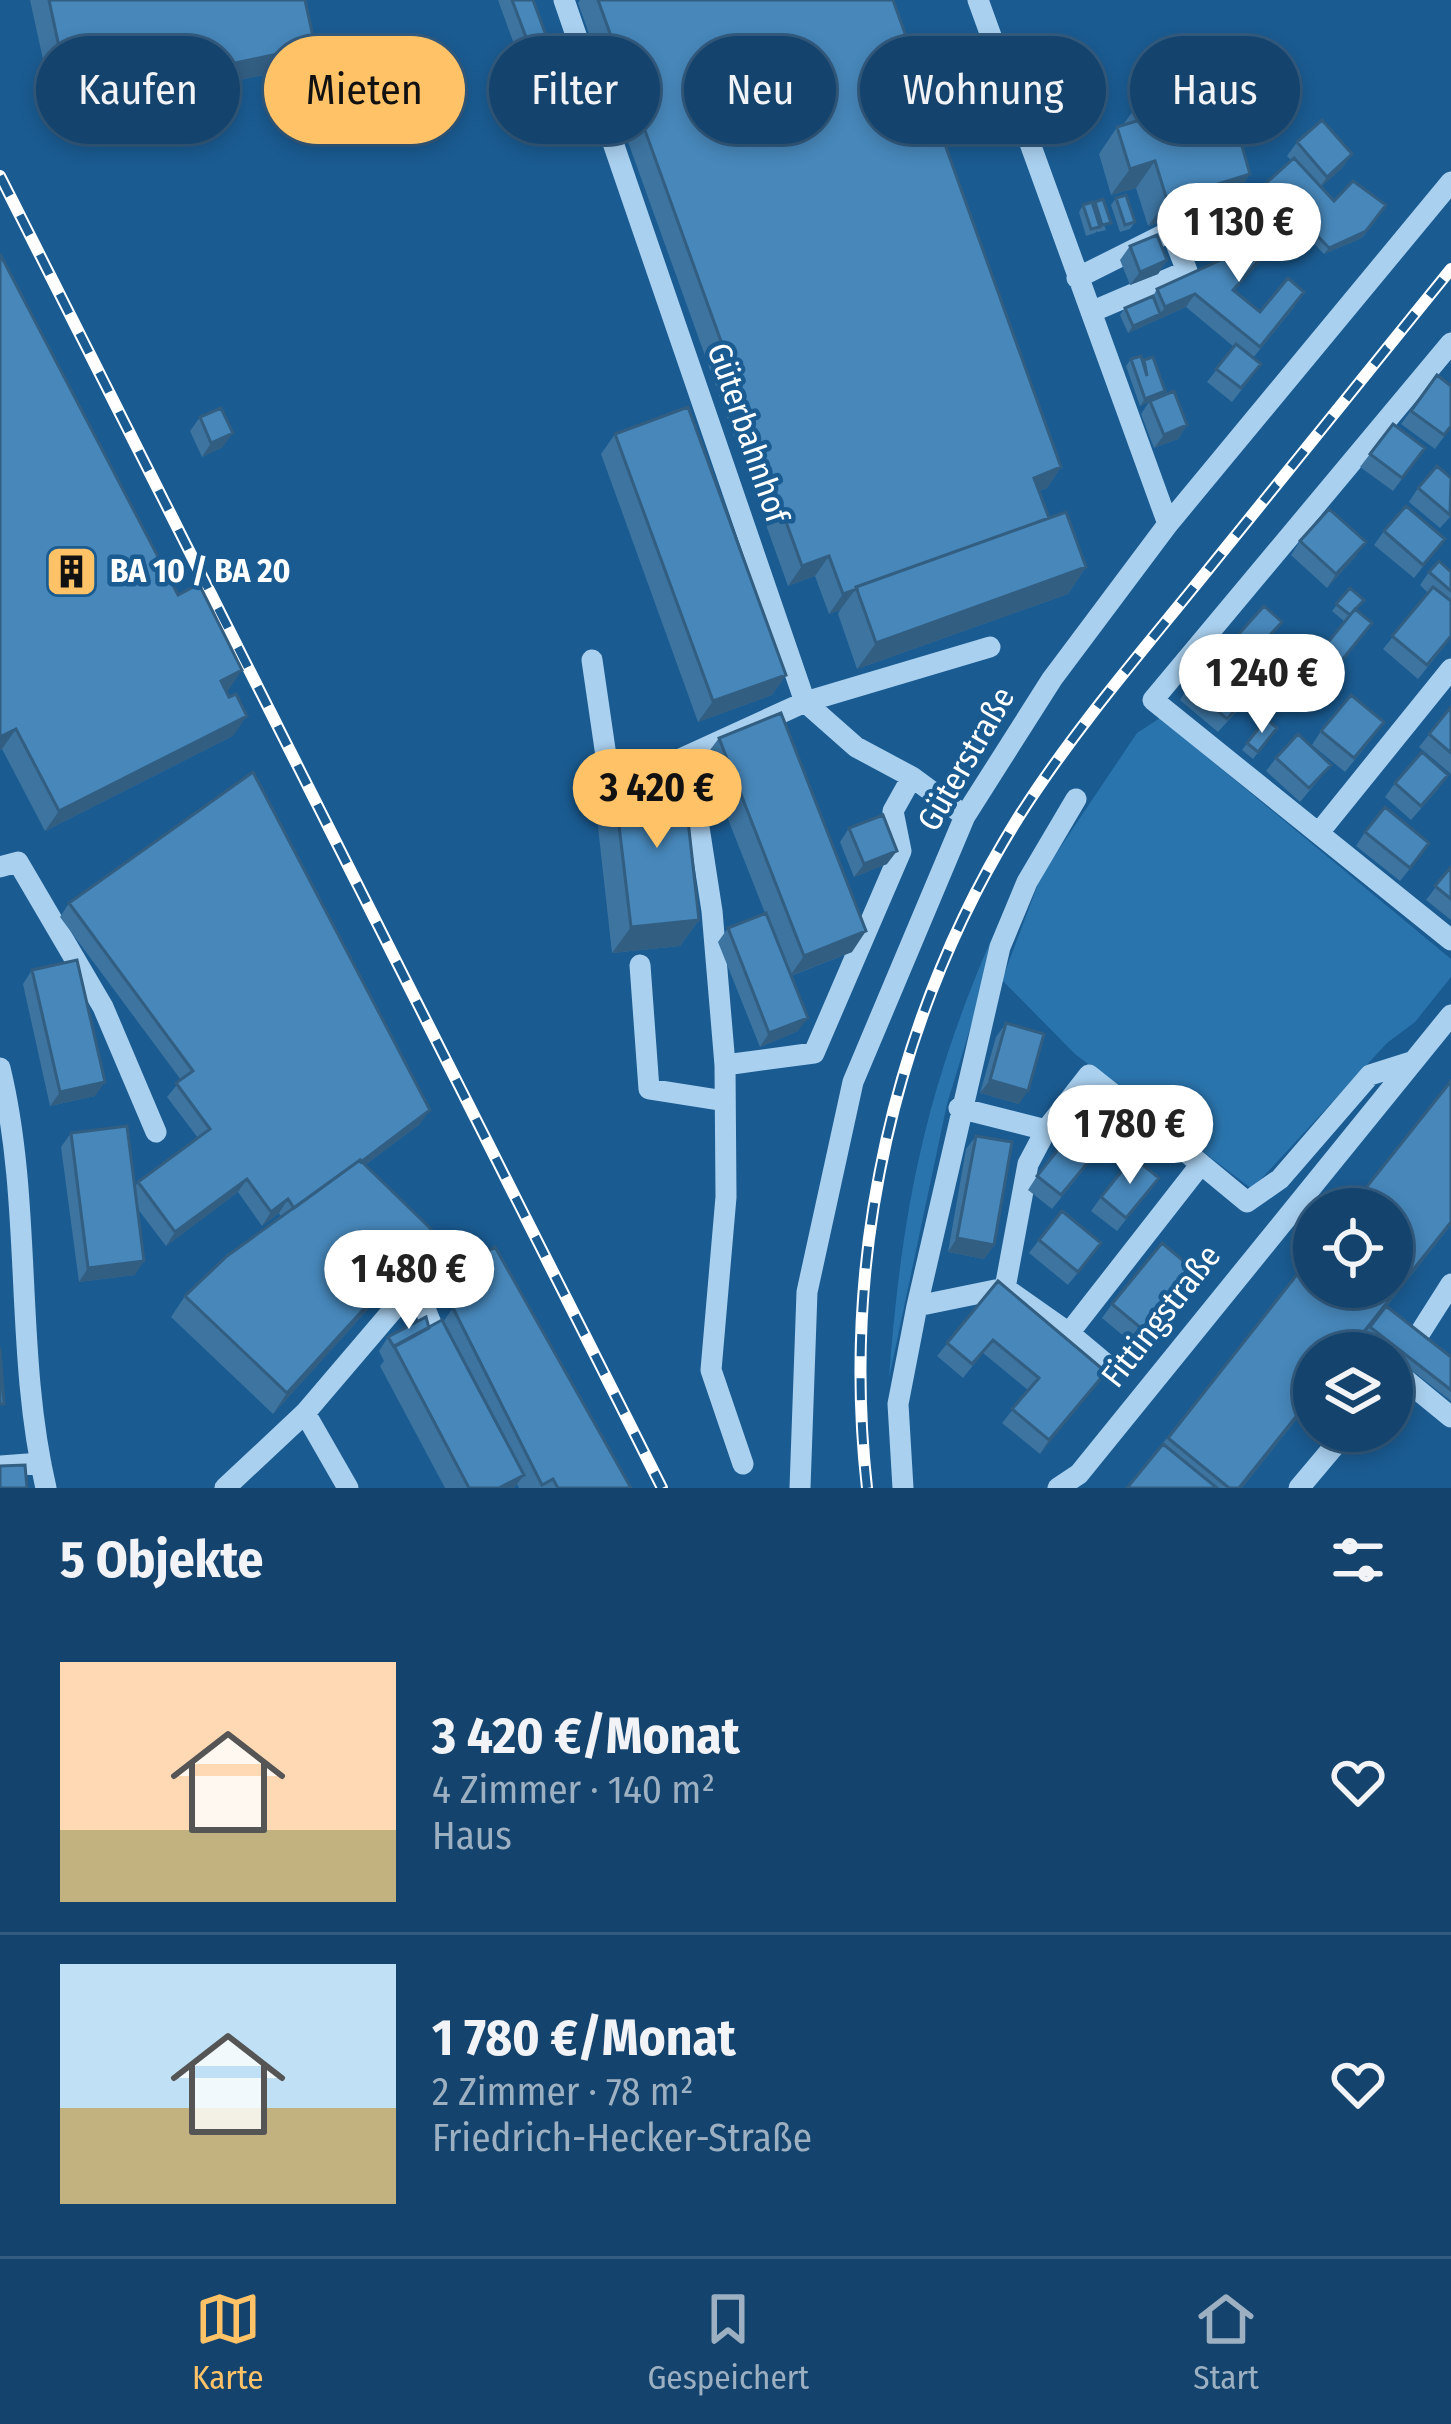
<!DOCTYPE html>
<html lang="de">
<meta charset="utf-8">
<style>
:root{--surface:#14446d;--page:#214e75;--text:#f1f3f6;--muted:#9db0c2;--line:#335c80;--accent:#ffc267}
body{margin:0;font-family:"Fira Sans Condensed",sans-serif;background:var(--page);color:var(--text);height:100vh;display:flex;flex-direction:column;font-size:45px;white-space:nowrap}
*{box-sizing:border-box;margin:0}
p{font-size:39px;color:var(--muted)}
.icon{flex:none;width:66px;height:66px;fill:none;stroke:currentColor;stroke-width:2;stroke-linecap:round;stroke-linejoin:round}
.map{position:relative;height:1488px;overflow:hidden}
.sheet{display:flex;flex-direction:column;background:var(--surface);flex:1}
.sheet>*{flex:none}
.guide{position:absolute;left:36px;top:36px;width:1380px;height:108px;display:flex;gap:24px}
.buttons{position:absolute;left:1293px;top:1188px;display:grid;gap:24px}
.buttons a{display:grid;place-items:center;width:120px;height:120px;border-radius:50%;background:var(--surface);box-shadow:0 6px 18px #0003,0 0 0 3px var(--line);font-size:60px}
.price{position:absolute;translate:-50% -102px;padding:0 27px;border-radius:42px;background:#fff;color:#222;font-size:39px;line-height:78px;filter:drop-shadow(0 3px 6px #0008)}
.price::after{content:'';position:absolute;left:50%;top:72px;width:36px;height:27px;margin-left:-18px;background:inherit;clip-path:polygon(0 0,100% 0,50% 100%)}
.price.current{background:var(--accent);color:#111}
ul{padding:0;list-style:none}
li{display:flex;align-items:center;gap:36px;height:300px;padding:0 60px}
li+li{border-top:3px solid var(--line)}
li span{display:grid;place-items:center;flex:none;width:336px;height:240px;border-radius:0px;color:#555}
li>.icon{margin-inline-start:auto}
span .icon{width:144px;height:144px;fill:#fffc;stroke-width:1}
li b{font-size:51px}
h2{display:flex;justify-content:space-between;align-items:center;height:144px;padding:0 60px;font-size:51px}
.pill{padding:0 42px;border-radius:54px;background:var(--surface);box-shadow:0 6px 18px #0003,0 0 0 3px var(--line);font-size:42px;line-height:108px}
.pill.current{background:var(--accent);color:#111}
.dock{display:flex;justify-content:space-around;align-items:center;height:168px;border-top:3px solid var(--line);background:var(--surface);font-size:33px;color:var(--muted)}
.dock a{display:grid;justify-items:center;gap:6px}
.dock .current{color:var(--accent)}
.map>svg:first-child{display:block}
.green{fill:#2a74ad}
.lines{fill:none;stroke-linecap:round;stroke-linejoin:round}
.minor{stroke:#a9d0ef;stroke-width:21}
.rail-casing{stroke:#fff;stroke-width:12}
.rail{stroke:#1a5b91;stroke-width:8;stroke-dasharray:22;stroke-linecap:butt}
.wall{fill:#3d74a0}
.shaded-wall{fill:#325e82}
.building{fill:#4787ba;stroke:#325e82;stroke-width:3}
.labels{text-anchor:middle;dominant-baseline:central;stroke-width:9;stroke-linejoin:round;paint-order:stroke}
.street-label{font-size:33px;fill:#fff;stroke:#1a5b91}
.poi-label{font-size:33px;font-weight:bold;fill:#fff;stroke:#1a5b91;text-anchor:start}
</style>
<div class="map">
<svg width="1451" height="1488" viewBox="0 0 1451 1488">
<rect width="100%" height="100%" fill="#1a5b91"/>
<path class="green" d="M 1160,718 L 1451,959 L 1451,977 L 1415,1022 L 1387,1043 L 1252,1189 L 1075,1054 L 1002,980 L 1041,876 L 1137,733 Z
M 1010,898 L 947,1104 L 889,1378 C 903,1192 931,1068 1010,898 Z"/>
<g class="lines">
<path class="minor" d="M 564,0 L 805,702 L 856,747 L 912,777 L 965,816
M 978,0 L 1168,524
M 1077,278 L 1171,231 L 1187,271 L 1091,312
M 1451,343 L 1153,700 L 1451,940
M 592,660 L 606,756 L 630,782 L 805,702 L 990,647
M 688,756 L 712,911 L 725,1065 L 726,1197 L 711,1370 L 743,1464
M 1321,830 L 1451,669
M 0,867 L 18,862 L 103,1007 L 156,1132
M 640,965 L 649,1089 L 725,1101
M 725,1065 L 814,1053 L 901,851 L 893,811 L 912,777
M 0,1068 C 33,1205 14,1351 46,1488
M 959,1108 L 1046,1130 L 1028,1164 L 1005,1288
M 1046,1130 L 1089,1075 L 1201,1164
M 917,1306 L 1000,947 L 1027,882 L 1076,799
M 1069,1333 L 1112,1369
M 1396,1372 L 1451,1417
M 1392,1377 L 1451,1284
M 305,1413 L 348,1488
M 0,1466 L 41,1463
M 225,1488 L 305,1413 L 415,1284 L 443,1353
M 800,1488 L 807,1292 L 853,1082 L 965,816 L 1052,679 L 1168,524 L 1451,182
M 903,1488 L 898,1404 L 917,1306 L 1005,1288 L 1069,1333 L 1201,1164 L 1247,1202 L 1280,1179 L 1370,1075 L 1411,1062
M 1058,1488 L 1079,1474 L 1451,1015
M 1299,1488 L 1347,1431"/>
<defs>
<path id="rail" d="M 0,176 L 662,1488
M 867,1488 C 841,1256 894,1017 1018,818 C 1075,728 1145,648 1211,566 C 1291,467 1371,368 1451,269"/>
</defs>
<use href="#rail" class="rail-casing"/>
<use href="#rail" class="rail"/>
</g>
<path class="wall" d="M 30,0 L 305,0 L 301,67 L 56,119 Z
M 498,0 L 533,0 L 537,52 L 519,58 Z
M 580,0 L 893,0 L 1061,467 L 1047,488 L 1039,491 L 1049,518 L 1086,567 L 1068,594 L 857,669 L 838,614 L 840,610 L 829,614 L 815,576 L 788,586 L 578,3 Z
M 1136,107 L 1217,145 L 1250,174 L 1232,200 L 1148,226 L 1136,188 L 1111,195 L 1099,154 L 1117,127 L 1122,126 Z
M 1297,142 L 1352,154 L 1342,168 L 1321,187 L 1334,201 L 1386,205 L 1362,238 L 1324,254 L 1292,221 L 1277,242 L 1234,291 L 1260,312 L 1295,306 L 1253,358 L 1251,378 L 1232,402 L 1207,382 L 1234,347 L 1186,307 L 1128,333 L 1120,315 L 1125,308 L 1153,296 L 1157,289 L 1225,258 L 1262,217 L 1248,202 L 1253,195 L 1292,161 L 1287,156 Z
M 1116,198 L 1135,222 L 1130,229 L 1120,232 L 1111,205 Z
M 1095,202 L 1106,230 L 1098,232 L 1097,231 L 1095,233 L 1086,236 L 1079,212 L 1083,205 L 1093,205 Z
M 1130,246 L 1167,260 L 1158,274 L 1130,285 L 1120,260 Z
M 0,254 L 228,691 L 226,692 L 233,736 L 45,831 L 2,749 L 0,750 Z
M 1131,359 L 1143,362 L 1144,360 L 1161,396 L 1187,425 L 1178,439 L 1154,448 L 1141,414 L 1149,402 L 1140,406 L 1126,366 Z
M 1437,375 L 1451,427 L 1435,449 L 1401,424 Z
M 200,417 L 223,447 L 202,457 L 190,431 Z
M 1393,424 L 1425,448 L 1393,491 L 1360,467 Z
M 615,434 L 786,675 L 772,695 L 698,722 L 601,454 Z
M 1451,478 L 1451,516 L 1440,528 L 1409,502 L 1418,488 Z
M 1384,531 L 1445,539 L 1414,578 L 1374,545 Z
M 1300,541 L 1356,556 L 1327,588 L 1291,555 Z
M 1429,572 L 1451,572 L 1451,638 L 1418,679 L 1383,649 L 1428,593 L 1420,585 Z
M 1350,588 L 1356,610 L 1372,623 L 1323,684 L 1292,659 L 1310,636 L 1324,647 L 1345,622 L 1332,611 Z
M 1282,622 L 1272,635 L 1237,675 L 1219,659 L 1228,646 Z
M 1189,686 L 1237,711 L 1218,732 L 1180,700 Z
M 1451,707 L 1451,774 L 1419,747 Z
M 1266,719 L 1277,728 L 1253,759 L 1242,750 Z
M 1321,731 L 1374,736 L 1345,772 L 1312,745 Z
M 719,738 L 852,952 L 791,976 L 798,1031 L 760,1047 L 718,942 L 728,928 L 765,913 L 704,758 Z
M 1276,758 L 1331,765 L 1300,802 L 1266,771 Z
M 614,783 L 699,920 L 680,946 L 612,953 L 596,809 Z
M 1395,783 L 1439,788 L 1411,820 L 1385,797 Z
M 849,828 L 887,864 L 854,877 L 840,842 Z
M 1365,832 L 1420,856 L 1400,881 L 1356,846 Z
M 1451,867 L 1451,920 L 1426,900 Z
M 69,903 L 420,1124 L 365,1165 L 434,1232 L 420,1252 L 273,1414 L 171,1317 L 185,1296 L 281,1217 L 279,1213 L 262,1226 L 238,1192 L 166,1246 L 137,1208 L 135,1275 L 79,1282 L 61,1147 L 71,1133 L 135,1187 L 138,1182 L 198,1138 L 167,1097 L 181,1080 L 60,917 Z
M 32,970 L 95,1096 L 50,1106 L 23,984 Z
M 1006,1023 L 1019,1104 L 980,1093 L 996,1037 Z
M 1451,1081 L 1451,1225 L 1387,1306 L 1451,1357 L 1451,1401 L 1365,1334 L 1368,1329 L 1242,1488 L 1127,1488 Z
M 1116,1129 L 1052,1209 L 1028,1190 L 1037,1176 Z
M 976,1136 L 994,1245 L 984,1259 L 948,1252 L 966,1149 Z
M 1159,1178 L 1117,1231 L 1091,1211 L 1101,1197 Z
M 1039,1240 L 1101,1243 L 1068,1285 L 1029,1253 Z
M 463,1265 L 631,1488 L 519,1488 L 517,1484 L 514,1488 L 445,1488 L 380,1366 L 384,1361 L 379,1351 L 388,1337 L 429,1328 L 443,1322 L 453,1308 L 459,1304 L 449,1285 Z
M 998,1281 L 1106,1372 L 1040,1454 L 1002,1423 L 1028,1390 L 983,1353 L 963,1378 L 937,1356 Z
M 1183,1282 L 1132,1343 L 1102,1318 L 1112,1304 Z"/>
<path class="shaded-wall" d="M 547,38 L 537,52 L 519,58 L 529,45 Z
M 315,46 L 301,67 L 56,119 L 70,98 Z
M 1352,154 L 1342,168 L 1318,190 L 1327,177 Z
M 1155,161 L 1136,188 L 1111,195 L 1130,169 Z
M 1250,174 L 1232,200 L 1148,226 L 1167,200 Z
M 1286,229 L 1277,242 L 1223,304 L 1233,290 Z
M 1366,231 L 1362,238 L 1324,254 L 1329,248 Z
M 1167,260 L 1158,274 L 1130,285 L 1140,272 Z
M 1195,294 L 1186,307 L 1128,333 L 1133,326 L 1160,314 L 1165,307 Z
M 1165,391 L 1160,398 L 1140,406 L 1145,399 Z
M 1187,425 L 1178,439 L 1154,448 L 1164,435 Z
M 233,433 L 223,447 L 202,457 L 211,443 Z
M 1061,467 L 1047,488 L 1020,498 L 1034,478 Z
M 1366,542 L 1356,556 L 1327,588 L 1336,574 Z
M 829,556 L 815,576 L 788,586 L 802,566 Z
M 1086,567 L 1068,594 L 857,669 L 876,643 Z
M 855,590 L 840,610 L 829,614 L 843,594 Z
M 1282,622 L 1272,635 L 1237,675 L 1246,661 Z
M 242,670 L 228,691 L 207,702 L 221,681 Z
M 786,675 L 772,695 L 698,722 L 713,701 Z
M 247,716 L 233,736 L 45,831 L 59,811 Z
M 16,729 L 2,749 L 0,750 L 0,737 Z
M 897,851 L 887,864 L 854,877 L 864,864 Z
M 699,920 L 680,946 L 612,953 L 631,927 Z
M 866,931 L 852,952 L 790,976 L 804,956 Z
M 808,1018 L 798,1031 L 760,1047 L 769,1033 Z
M 990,1080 L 1028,1091 L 1019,1104 L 980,1093 Z
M 105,1082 L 95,1096 L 50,1106 L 60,1092 Z
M 430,1110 L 420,1124 L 286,1224 L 296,1210 Z
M 247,1179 L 238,1192 L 166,1246 L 175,1232 Z
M 288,1199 L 279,1213 L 262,1226 L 271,1212 Z
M 1451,1222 L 1451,1225 L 1349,1353 L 1347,1353 Z
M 434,1232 L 420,1252 L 273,1414 L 287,1393 Z
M 957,1238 L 994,1245 L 984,1259 L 948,1252 Z
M 144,1261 L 135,1275 L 79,1282 L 88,1268 Z
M 1106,1372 L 1097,1385 L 1040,1454 L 1049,1440 Z
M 1314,1394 L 1314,1397 L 1242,1488 L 1239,1488 Z
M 524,1475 L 514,1488 L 499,1488 Z"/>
<path class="building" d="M 49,0 L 305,0 L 315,46 L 70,98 Z
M 512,0 L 533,0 L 547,38 L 529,45 Z
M 598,0 L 893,0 L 1061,467 L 1034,478 L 1049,518 L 856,587 L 857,589 L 843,594 L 829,556 L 802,566 Z
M 1199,87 L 1217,145 L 1240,139 L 1250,174 L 1167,200 L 1155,161 L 1130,169 L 1117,127 L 1140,120 L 1136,107 Z
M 1322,120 L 1352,154 L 1327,177 L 1297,142 Z
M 1294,158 L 1334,201 L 1353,181 L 1386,205 L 1366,231 L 1329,248 L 1297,214 L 1286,230 L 1253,195 Z
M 1126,195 L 1135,222 L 1125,225 L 1116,198 Z
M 1103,199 L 1111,223 L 1102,225 L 1095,202 Z
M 1092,202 L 1100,227 L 1091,229 L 1083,205 Z
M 1267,212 L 1286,229 L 1233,290 L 1260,312 L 1288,278 L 1304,292 L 1260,347 L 1195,294 L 1165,307 L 1157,289 L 1225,258 Z
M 1157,235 L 1167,260 L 1140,272 L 1130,246 Z
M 0,254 L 178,595 L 199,584 L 242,670 L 221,681 L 229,697 L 236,694 L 247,716 L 59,811 L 16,729 L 0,737 Z
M 1153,296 L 1160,314 L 1133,326 L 1125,308 Z
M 1236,344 L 1261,364 L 1241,388 L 1216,369 Z
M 1141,356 L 1147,376 L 1144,360 L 1153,357 L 1165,391 L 1145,399 L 1131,359 Z
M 1437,375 L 1451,386 L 1451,426 L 1444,435 L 1411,411 Z
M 1174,391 L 1187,425 L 1164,435 L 1150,401 Z
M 688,407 L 786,675 L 713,701 L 615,434 Z
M 221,408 L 233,433 L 211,443 L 200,417 Z
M 1393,424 L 1425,448 L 1402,478 L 1370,454 Z
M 1437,466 L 1451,478 L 1450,515 L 1418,488 Z
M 1406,506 L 1445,539 L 1423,565 L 1384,531 Z
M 1329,509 L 1366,542 L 1336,574 L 1300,541 Z
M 1066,512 L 1086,567 L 876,643 L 856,587 Z
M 1439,561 L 1451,572 L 1451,591 L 1429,572 Z
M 1433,587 L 1451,601 L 1451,636 L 1427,665 L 1392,636 Z
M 1350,588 L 1364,600 L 1350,615 L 1336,604 Z
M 1264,606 L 1282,622 L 1246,661 L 1228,646 Z
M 1355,609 L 1372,623 L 1333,671 L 1316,657 Z
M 1310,636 L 1324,647 L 1311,664 L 1297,653 Z
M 1208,664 L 1246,697 L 1227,719 L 1189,686 Z
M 1351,695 L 1384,722 L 1354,758 L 1321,731 Z
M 1451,707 L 1451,753 L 1429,734 Z
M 781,713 L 866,931 L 804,956 L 719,738 Z
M 1266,719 L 1277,728 L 1258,752 L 1247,743 Z
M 1298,734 L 1331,765 L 1309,788 L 1276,758 Z
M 1422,752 L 1448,775 L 1421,806 L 1395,783 Z
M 253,772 L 430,1110 L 361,1162 L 360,1160 L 294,1208 L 288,1199 L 271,1212 L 247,1179 L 175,1232 L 138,1182 L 210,1129 L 176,1083 L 193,1071 L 69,903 Z
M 683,775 L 699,920 L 631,927 L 614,783 Z
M 1385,807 L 1429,843 L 1410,868 L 1365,832 Z
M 883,815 L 897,851 L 864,864 L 849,828 Z
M 1451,867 L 1451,899 L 1435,886 Z
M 766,913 L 808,1018 L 769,1033 L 728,928 Z
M 77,960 L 105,1082 L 60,1092 L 32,970 Z
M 1006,1023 L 1044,1034 L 1028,1091 L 990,1080 Z
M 1451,1081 L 1451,1222 L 1347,1353 L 1314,1353 L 1314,1394 L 1239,1488 L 1229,1488 L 1168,1438 L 1314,1253 L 1314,1287 L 1392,1287 L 1392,1209 L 1349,1209 Z
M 1101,1096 L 1126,1116 L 1061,1195 L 1037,1176 Z
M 127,1126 L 144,1261 L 88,1268 L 71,1133 Z
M 976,1136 L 1012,1142 L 994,1245 L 957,1238 Z
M 1133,1157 L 1159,1178 L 1126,1218 L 1101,1197 Z
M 360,1160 L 434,1232 L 287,1393 L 185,1296 L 227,1256 Z
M 1062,1211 L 1101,1243 L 1078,1272 L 1039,1240 Z
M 1162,1243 L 1192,1268 L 1142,1329 L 1112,1304 Z
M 495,1247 L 631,1488 L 558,1488 L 553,1479 L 542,1485 L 453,1308 L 479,1293 L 463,1265 Z
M 998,1281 L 1106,1372 L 1049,1440 L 1012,1409 L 1039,1378 L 993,1340 L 972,1364 L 947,1343 Z
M 1386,1306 L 1451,1357 L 1451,1390 L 1370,1327 Z
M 426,1317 L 429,1328 L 394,1347 L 388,1337 Z
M 442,1320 L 524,1475 L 499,1488 L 469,1488 L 394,1346 Z
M 0,1348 L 4,1404 L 0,1404 Z
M 1163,1444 L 1217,1488 L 1127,1488 Z
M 25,1465 L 27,1488 L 0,1488 L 0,1466 Z"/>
<defs>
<symbol id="building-square" viewBox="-11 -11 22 22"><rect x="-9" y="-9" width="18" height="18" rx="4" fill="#ffc267" stroke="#1a5b91"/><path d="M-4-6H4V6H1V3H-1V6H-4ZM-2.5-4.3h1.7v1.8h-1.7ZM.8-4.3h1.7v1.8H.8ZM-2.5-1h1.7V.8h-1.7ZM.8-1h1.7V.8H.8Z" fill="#111"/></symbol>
</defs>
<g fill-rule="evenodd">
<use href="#building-square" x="42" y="542" width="59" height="59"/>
</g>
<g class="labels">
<g class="street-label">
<text transform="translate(748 433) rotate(71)">Güterbahnhof</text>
<text transform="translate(966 759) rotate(-60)">Güterstraße</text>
<text transform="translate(1161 1316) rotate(-52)">Fittingstraße</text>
</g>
<g class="poi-label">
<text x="110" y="571">BA 10 / BA 20</text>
</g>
</g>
</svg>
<div class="buttons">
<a><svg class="icon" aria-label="locate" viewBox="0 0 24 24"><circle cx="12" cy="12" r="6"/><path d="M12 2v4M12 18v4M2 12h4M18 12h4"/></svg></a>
<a><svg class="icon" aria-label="layers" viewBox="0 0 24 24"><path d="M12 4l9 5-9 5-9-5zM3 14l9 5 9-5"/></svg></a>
</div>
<b class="price" style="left:1239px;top:285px">1 130 €</b>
<b class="price" style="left:1262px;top:736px">1 240 €</b>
<b class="price current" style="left:657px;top:851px">3 420 €</b>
<b class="price" style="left:1130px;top:1187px">1 780 €</b>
<b class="price" style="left:409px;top:1332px">1 480 €</b>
<div class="guide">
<a class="pill">Kaufen</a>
<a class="pill current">Mieten</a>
<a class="pill">Filter</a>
<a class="pill">Neu</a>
<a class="pill">Wohnung</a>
<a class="pill">Haus</a>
</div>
</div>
<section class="sheet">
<h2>5 Objekte<svg class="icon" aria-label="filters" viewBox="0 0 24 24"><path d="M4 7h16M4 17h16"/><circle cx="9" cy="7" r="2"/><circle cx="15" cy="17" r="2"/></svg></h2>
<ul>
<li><span style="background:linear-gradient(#ffd9b3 70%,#c2b280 0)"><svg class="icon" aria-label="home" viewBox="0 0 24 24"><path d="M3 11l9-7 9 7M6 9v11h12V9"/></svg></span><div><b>3 420 €/Monat</b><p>4 Zimmer · 140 m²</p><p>Haus</p></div><svg class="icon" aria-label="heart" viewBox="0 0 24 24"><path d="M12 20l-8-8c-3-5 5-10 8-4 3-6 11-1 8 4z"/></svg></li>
<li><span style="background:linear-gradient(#bfe0f5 60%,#c2b280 0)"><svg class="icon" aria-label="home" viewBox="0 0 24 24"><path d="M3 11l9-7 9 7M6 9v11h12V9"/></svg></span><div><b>1 780 €/Monat</b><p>2 Zimmer · 78 m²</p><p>Friedrich-Hecker-Straße</p></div><svg class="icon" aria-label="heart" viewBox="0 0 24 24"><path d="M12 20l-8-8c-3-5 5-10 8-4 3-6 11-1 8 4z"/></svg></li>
</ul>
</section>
<nav class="dock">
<a class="current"><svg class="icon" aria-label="map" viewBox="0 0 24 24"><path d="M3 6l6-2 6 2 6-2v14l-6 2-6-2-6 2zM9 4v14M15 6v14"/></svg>Karte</a>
<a><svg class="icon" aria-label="saved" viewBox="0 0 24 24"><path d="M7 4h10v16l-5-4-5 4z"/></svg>Gespeichert</a>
<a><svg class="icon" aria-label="home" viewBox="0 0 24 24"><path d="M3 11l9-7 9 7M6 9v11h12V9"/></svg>Start</a>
</nav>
